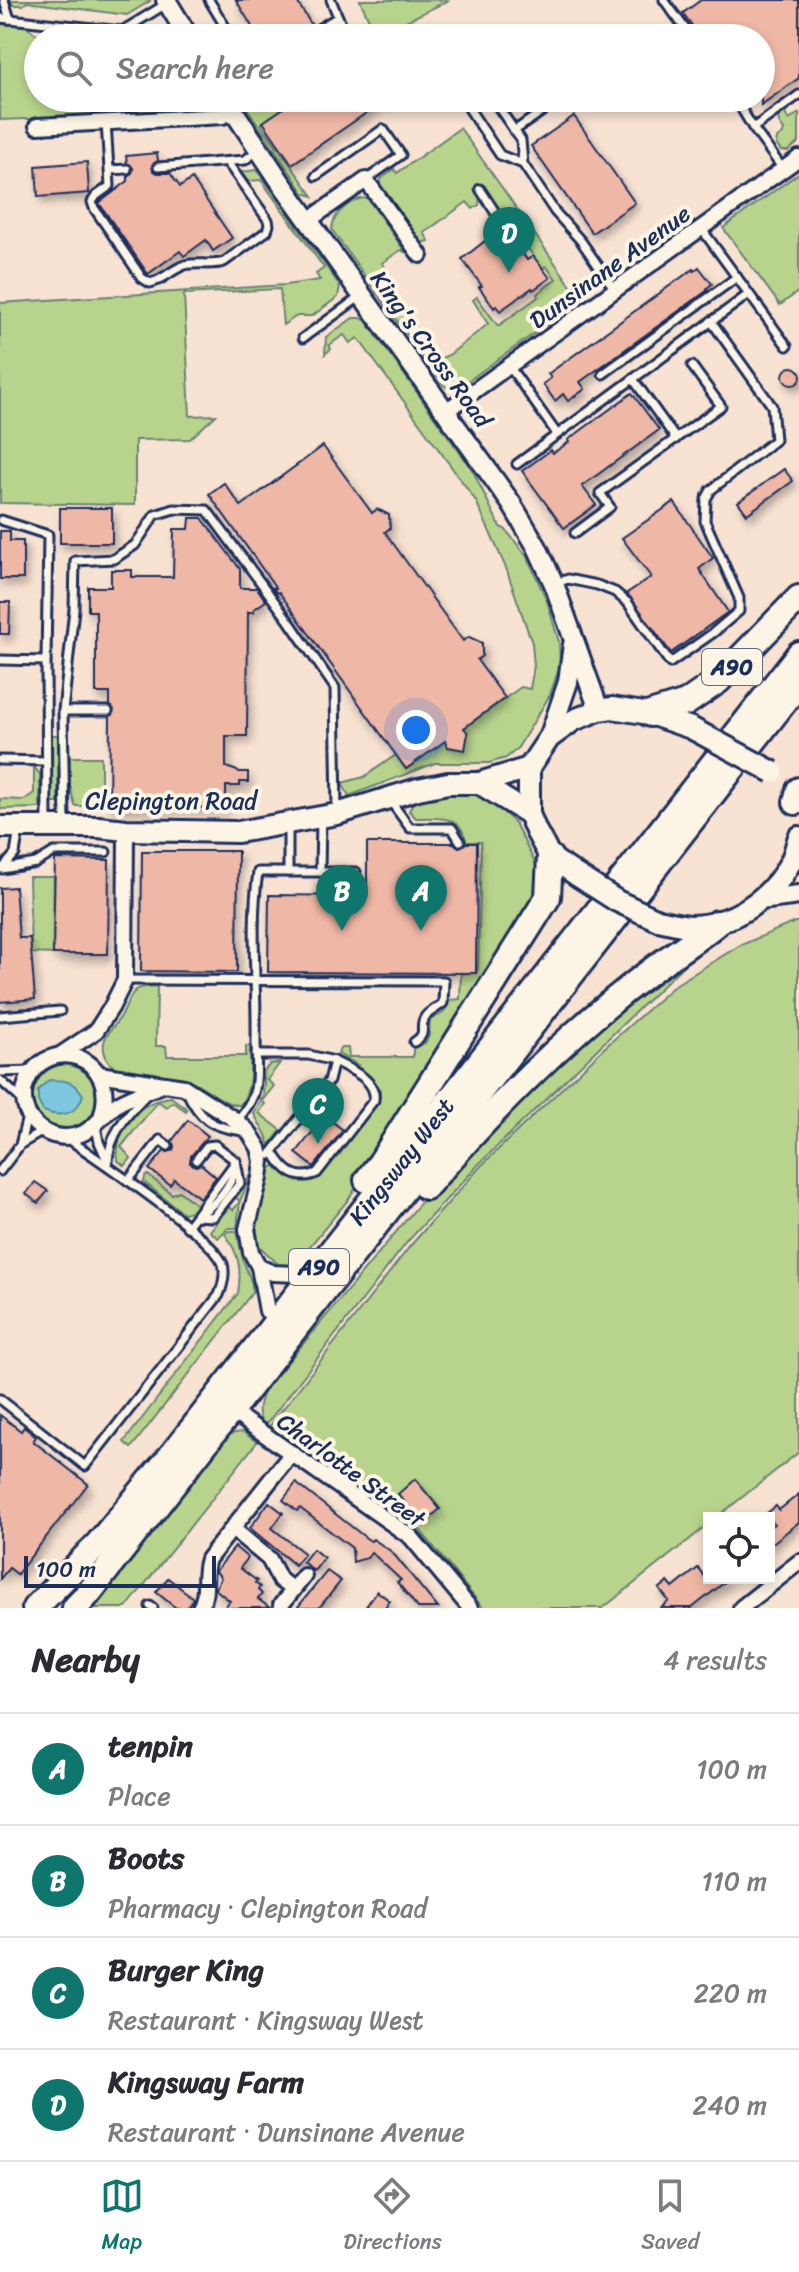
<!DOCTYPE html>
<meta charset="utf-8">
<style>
:root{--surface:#fff;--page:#f2f2f3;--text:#2b2b33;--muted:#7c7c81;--line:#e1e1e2;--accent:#0f766e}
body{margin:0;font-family:Sriracha,sans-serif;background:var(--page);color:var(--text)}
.controls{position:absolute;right:24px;bottom:24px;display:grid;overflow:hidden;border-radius:0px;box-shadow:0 4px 12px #0003}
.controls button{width:72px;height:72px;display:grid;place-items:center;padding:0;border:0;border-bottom:2px solid var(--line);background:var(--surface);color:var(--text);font:40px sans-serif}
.scale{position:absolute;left:24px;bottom:20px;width:192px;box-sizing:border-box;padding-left:8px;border:4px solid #1b2f5e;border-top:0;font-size:22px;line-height:28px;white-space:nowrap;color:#1b2f5e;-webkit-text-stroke:6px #fcf5e5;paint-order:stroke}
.you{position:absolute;left:416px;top:730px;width:28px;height:28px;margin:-20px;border:6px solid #fff;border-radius:50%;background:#1a73e8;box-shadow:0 0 0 12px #1a73e833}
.badge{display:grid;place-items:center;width:52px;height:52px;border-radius:50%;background:var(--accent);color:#fff;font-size:26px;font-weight:700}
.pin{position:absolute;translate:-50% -66px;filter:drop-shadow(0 2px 4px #0008)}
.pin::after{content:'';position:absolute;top:42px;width:28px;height:24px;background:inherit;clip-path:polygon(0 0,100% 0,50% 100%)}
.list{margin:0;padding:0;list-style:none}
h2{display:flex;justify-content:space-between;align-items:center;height:104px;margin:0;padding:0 32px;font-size:34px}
h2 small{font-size:26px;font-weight:400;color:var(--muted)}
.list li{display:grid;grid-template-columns:52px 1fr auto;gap:24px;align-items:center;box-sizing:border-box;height:112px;padding:0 32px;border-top:2px solid var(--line)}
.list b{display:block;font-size:30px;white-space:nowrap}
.list p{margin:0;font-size:26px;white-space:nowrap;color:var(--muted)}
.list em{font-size:26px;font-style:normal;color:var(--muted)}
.icon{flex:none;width:44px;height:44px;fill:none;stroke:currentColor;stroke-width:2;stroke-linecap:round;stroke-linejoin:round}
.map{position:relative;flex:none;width:799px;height:1608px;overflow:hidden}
.search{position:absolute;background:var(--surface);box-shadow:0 4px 12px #0003;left:24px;right:24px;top:24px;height:88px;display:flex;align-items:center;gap:20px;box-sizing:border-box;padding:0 28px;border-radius:44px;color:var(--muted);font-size:30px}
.sheet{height:552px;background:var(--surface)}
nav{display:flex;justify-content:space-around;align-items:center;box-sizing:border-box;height:112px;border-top:2px solid var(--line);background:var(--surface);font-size:22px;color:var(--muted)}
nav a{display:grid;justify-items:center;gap:4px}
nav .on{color:var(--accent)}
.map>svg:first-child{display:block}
</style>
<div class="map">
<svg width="799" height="1608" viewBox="0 0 799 1608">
<defs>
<filter id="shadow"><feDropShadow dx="3.5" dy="6" stdDeviation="4" flood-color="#0004"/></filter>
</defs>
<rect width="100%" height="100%" fill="#f8e2d2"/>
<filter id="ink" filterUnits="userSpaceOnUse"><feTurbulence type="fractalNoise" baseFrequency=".0125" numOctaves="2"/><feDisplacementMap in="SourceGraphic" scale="16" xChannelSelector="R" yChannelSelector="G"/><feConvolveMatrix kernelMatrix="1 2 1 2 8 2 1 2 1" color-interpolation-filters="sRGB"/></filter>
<g filter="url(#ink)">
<g fill="#b8d48c" stroke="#6a8275" stroke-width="2">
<polygon points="11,0 149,0 150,1 127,15 27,2 23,5 13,5"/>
<polygon points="360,0 449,0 376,36"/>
<polygon points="0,24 26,26 36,34 60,36 70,32 113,38 38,38 38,98 210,98 216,108 213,112 0,120"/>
<polygon points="244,98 298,98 261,124 313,196 304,193 247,108"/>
<polygon points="784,112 789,120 799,113 799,142 788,151 781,151 776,144 777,138 783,134 784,130 779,123 778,116"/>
<path d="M460,128L581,300L458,388L449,389L443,385L332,230C332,214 351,198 367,198L406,253L401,250L382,263L390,275L382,281L439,359L449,355L488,324L473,300L477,297L498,326L538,297L537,294L556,279L546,266L542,268L483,186L476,191L480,197L479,205L473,209L467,202L424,233L429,241L419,244L379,188L381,179L394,169L397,173Z"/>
<polygon points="257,170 340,286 338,297 312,316 297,316 283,325 280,289 184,294 190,416 216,415 190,439 135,440 135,505 0,503 0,303 286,285 320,280 316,274 324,268 261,180 248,181 241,172"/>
<polygon points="799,173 799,291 780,305 723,228"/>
<polygon points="353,318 361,318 366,321 473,471 500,527 505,529 527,556 547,601 559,642 560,665 550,695 517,749 506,758 489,763 435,763 349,796 342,783 364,777 396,755 406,769 445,741 449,747 468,733 464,728 521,687 530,689 534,666 532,643 506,568 476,501 358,338 350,343 344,335 329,345 331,349 325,354 326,337"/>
<polygon points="52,735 59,735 58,803 52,803"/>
<polygon points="70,757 101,757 101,806 75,806 70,786"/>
<polygon points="34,767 40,774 40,808 0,809 0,799 24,800 34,793"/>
<path d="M467,792L486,796L515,823L541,875L536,909L348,1200L301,1257L290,1265H279L258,1245L256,1220L270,1169L276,1165L294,1179L306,1181L319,1176L331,1160L340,1154L353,1132L380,1098V1090L376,1083L356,1068L358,1065L338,1054L340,1048H348L349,1057H413V1048L425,1043L429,1036L430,1020L443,1013L450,1000L460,999L461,973H476L478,969L481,842H466C462,814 438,818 416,818L409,811L413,802L443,794Z"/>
<polygon points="29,877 54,877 53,954 31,953"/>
<polygon points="795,922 799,922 799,1452 716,1518 709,1518 709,1524 603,1608 483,1608 421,1531 371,1495 268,1428 411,1245 481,1166 603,1049 675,985 739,946"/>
<path d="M694,955L479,1164L408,1241L264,1427C256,1414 258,1405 263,1392L451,1166L515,1099L647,982Z"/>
<path d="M157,986L156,1046H166L167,1056H246V1046H250C250,1066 253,1089 240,1105C222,1106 205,1084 186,1079C164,1073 139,1077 118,1069C107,1065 101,1050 105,1039C109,1030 118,1022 123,1013C134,991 130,987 157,986Z"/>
<polygon points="280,1063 267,1080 274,1086 262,1101 265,1104 259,1113 281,1130 270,1145 266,1135 254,1114 263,1096 265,1070 270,1064"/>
<path d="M65,1064C117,1072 100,1140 56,1128C46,1125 38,1117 34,1107C26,1085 44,1067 65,1064Z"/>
<path d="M171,1097L187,1109L186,1111L173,1102L166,1107L158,1101L121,1147L131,1158L125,1166L118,1161C114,1128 140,1101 171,1097Z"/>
<polygon points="148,1175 172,1194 179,1191 197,1205 192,1211 183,1213 144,1182 145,1177"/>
<polygon points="251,1175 240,1201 237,1228 228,1228 218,1238 210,1231 229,1207 233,1210 240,1201 236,1198 237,1193"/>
<path d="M229,1231H237L243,1260L252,1284V1293L131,1448L124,1442L238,1293C242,1269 239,1254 225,1234Z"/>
<polygon points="243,1432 257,1442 126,1608 85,1608 228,1434"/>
</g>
<path fill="#7dc8de" stroke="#568bab" stroke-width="2" d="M49,1080C65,1080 75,1081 83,1095C77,1115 61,1118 43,1111L38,1101V1090Z"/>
<g fill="#efb7a5" stroke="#1b2f5e" stroke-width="2" filter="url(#shadow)">
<polygon points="236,0 296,0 311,24 289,38 259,38"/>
<polygon points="701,0 799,0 799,78 761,105 761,38 701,38 683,13"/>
<polygon points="298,98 388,98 292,164 263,122"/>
<polygon points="574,116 635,203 592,233 531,146"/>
<polygon points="157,153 158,161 152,165 153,171 158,173 170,173 180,187 192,179 232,238 213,251 206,240 184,256 180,251 148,274 99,203 128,181 128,175 132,173 133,168 127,163 126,156"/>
<polygon points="87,162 89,193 38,197 36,166"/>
<polygon points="499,230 516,254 521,251 527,260 533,256 550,278 533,290 532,288 500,311 496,306 494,308 479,287 482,286 462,259"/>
<polygon points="699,267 712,284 707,288 708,290 580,382 585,389 568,401 563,394 555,401 543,384 551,378 548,374 693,269 694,271"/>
<circle cx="792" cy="376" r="9"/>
<polygon points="632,393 659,430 582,486 596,505 564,528 522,471 551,450 553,453 569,442 568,440"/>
<polygon points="323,446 372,513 377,509 389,515 390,528 385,532 463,641 469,637 482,643 482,656 477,660 505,698 464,728 468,733 465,750 448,747 445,741 406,769 279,592 277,593 273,588 276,588 209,494 224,483 241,506"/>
<polygon points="784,469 793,481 747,514 738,502"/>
<polygon points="674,502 713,558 699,569 728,612 671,653 627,593 651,577 622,538"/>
<rect x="60" y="508" width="52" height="35"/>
<polygon points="190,518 202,518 240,569 240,588 257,588 266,601 254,609 254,612 248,612 247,736 226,736 226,767 240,772 248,772 248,782 240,782 240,786 226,786 226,808 109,807 110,717 114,710 110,705 110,693 96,693 96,611 88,611 88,587 111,587 111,570 132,570 132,577 173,577 174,529 189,529"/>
<polygon points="0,531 10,531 10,541 23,541 23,579 0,579"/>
<polygon points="0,602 10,602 9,634 0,634"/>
<polygon points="367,843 454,843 459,847 466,843 477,843 476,973 268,972 269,895 367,896"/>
<polygon points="142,851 238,851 237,972 141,971"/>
<polygon points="55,859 109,860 108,954 53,954"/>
<polygon points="15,887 19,938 30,938 35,999 0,1002 0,888"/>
<polygon points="325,1116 343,1130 314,1167 296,1153"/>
<polygon points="188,1120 208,1136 191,1156 190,1163 196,1166 201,1164 216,1177 200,1198 174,1179 170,1185 149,1169 164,1151 168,1152 173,1150 174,1146 172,1141"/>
<polygon points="35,1182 48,1191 38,1203 26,1194"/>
<polygon points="0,1415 21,1431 24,1427 36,1437 33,1441 88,1484 17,1574 9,1568 0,1579"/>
<polygon points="415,1479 440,1509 423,1524 398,1494"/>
<polygon points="296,1483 366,1538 371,1541 373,1539 392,1552 438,1608 418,1608 397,1582 401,1580 371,1552 367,1558 353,1562 352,1548 300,1508 297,1511 283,1500"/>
<polygon points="799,1494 799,1522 769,1546 769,1527 774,1524 766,1514 776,1506 779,1510"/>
<polygon points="269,1502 283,1513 272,1528 304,1553 295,1565 250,1528"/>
<polygon points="235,1547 248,1558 240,1568 257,1581 255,1583 260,1587 258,1590 262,1594 258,1599 270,1608 224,1608 230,1601 215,1589 221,1578 216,1571"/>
<polygon points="313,1549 324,1558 314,1571 303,1562"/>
<polygon points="698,1568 706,1578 730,1578 692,1608 661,1608 669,1601 659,1589 668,1582 673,1588"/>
<polygon points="327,1571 341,1581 319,1608 297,1608"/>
<polygon points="168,1578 193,1598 187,1608 176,1608 156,1592"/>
<polygon points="377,1591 390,1601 385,1608 365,1608"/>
</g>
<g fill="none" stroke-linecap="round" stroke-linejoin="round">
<g stroke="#1b2f5e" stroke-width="13">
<g id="service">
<polyline points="4,0 10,19"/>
<polyline points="209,0 232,38"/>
<polyline points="331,0 347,38"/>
<polyline points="664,0 692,38"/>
<polyline points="0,18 122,31 166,4"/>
<polyline points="303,38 338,17"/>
<polyline points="462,98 500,155 523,164"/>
<polyline points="492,98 521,140 523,164 555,212 581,241 615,290"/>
<polyline points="735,98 753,128 783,169"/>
<path d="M106,122L110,186L96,196L92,202L94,208L142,278L150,283C164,280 172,269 185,265C198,262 211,266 224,262L267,231L269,225L268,220L227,162"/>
<polyline points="753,128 799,95"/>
<polyline points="514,131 550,106 544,98"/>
<polyline points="158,167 245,160 257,151"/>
<polyline points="110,170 127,169"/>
<polyline points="316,176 383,129 401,155 366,180"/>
<polyline points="480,189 506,229"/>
<polyline points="701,228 787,346"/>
<polyline points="303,338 361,296"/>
<polyline points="509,366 557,434"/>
<polyline points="603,374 737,277"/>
<polyline points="633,379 676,439"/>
<polyline points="517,464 749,294"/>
<polyline points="1,520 48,535 46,661 47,824"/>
<polyline points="575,533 610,507 600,493 721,406 692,366"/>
<polyline points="554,584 568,579 597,585 615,592 628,603 670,663 713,633 739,611 739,598 705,521 706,499 711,490 775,440 772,406 711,321"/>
<polyline points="0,660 46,661"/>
<polyline points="63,711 108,711"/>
<polyline points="0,760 46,761"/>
<polyline points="389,799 410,828 452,828 460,841"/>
<polyline points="65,823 63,711 74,609 75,561 114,559 135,545 155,515 174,509 207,510 289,621 335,688 337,812"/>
<polyline points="3,868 15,854 19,829"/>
<polyline points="2,869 36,863 54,852 106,852"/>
<polyline points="288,872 288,825"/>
<polyline points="320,872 321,818"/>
<path d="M125,980L444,981L443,1003C438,1008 429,1011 425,1017C418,1028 429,1033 414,1042"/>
<polyline points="0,1016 60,1011"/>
<polyline points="256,1055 309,1055 334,1061 329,1081 270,1155"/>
<polyline points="0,1072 32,1071"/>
<polyline points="0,1080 22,1100"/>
<path d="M186,1090C200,1120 211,1127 243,1131"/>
<path d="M237,1121C244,1111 253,1101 255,1089C258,1073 256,1055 256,1039C257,983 250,927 258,872H356"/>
<polyline points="96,1126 99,1142 107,1160"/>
<polyline points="21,1144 43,1131"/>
<path d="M274,1153C284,1170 296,1182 317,1173L374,1100C377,1079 349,1069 334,1061"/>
<path d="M108,1162C109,1135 127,1114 146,1095"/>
<polyline points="0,1171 20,1145 27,1116"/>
<polyline points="128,1181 160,1140 168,1146"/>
<path d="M197,1215C213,1208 233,1185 235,1167"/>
<polyline points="196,1216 213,1217 240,1183 236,1161"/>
<polyline points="187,1227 236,1161 215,1145 207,1146 196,1160"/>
<path d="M0,1399L85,1466L219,1295C223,1285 226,1275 223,1264C212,1235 97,1159 67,1138"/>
<polyline points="150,1606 153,1608"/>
</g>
</g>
<g stroke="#1b2f5e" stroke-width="20">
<g id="minor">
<polyline points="37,126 223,116 232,110"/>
<polyline points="309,220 366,180 420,255"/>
<polyline points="446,411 799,158"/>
<polyline points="60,1055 96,1031 111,1008 125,980 126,830"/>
<polyline points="99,1074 184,1087 237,1121 249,1132 259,1148 262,1161 260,1178 247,1229 251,1252 259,1267 267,1311"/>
<path d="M101,1117C122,1054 44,1033 26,1084C22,1095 24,1109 31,1119C42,1135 63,1141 81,1134C94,1129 106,1111 119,1103C133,1095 150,1090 165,1084"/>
<polyline points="259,1267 273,1273 297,1274"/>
<polyline points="231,1411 411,1537 470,1608"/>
<polyline points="233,1529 269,1559 280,1580 293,1590"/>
<polyline points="281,1605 304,1576"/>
<path d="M200,1608C209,1592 202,1576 208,1559L292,1453"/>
<polyline points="741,1608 799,1562"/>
</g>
</g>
<g stroke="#1b2f5e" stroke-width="24">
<g id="tertiary">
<polyline points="166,0 189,38"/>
<polyline points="225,98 280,181 511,503 537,547 554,584 599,710"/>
<polyline points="549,738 568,682 573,644"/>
<polyline points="760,900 799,895"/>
</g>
</g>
<g stroke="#1b2f5e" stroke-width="26">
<g id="secondary">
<polyline points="479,783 529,814"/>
<polyline points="0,827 98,827 126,830 238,832 337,814 418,789 448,783 479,783 529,768"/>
<polyline points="578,876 550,857 536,831 529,814 529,768 549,738 574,720 599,710 612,708 650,714 691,728"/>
<path d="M658,920C668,922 679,925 689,926C731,926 772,899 791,861C795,854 796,845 799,837"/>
</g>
</g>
<g stroke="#1b2f5e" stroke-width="30">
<g id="trunk">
<polyline points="650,714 686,703 718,681 799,598"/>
<polyline points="796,802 799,790"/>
<polyline points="367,1180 381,1162 548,897 550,857"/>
<path d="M426,1187C492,1110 571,1031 652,970C674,954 696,940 717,923"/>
<path id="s1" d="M35,1608L97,1545L174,1452L799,654"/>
<polyline points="75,1608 88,1594 799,683"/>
</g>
</g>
<use href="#service" stroke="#fcf5e5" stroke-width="7"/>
<use href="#minor" stroke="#fcf5e5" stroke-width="14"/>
<use href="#tertiary" stroke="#fcf5e5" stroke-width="18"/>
<use href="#secondary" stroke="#fcf5e5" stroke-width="20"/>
<use href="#trunk" stroke="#fcf5e5" stroke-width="24"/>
<g stroke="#1b2f5e" stroke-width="26" stroke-linecap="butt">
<g id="secondary-bridge">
<polyline points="691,728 773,772"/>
<polyline points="578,876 617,901 658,920"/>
</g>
</g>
<use href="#secondary-bridge" stroke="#fcf5e5" stroke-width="20"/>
</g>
</g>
<g text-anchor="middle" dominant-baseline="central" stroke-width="8" stroke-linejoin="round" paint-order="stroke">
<g fill="#fcf5e5" stroke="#5e6a86" stroke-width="2">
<rect x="702" y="649" width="60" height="36" rx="6"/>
<rect x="289" y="1249" width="60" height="36" rx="6"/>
</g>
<g font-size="22" font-weight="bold" fill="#1b2f5e">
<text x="732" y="667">A90</text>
<text x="319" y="1267">A90</text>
</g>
<g font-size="24" fill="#1b2f5e" stroke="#fcf5e5">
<text transform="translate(610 267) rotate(-36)">Dunsinane Avenue</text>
<text transform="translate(431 349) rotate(54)">King's Cross Road</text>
<text x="171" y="801">Clepington Road</text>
<text stroke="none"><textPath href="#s1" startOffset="578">Kingsway West</textPath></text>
<text transform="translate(351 1470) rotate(36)">Charlotte Street</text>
</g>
</g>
</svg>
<div class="controls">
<button><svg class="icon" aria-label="locate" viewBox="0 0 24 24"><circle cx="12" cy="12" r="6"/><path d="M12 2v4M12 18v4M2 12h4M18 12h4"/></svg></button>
</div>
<div class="scale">100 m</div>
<div class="you"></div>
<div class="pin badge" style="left:421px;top:931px">A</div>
<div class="pin badge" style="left:342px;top:931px">B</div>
<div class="pin badge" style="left:318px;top:1144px">C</div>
<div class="pin badge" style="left:509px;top:273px">D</div>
<div class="search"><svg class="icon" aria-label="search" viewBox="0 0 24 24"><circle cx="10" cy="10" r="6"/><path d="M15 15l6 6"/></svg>Search here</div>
</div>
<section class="sheet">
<h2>Nearby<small>4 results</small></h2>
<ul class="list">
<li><span class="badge">A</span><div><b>tenpin</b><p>Place</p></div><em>100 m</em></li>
<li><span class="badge">B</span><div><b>Boots</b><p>Pharmacy · Clepington Road</p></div><em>110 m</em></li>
<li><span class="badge">C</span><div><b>Burger King</b><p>Restaurant · Kingsway West</p></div><em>220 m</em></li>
<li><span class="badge">D</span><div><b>Kingsway Farm</b><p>Restaurant · Dunsinane Avenue</p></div><em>240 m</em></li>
</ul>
</section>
<nav>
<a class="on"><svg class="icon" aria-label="map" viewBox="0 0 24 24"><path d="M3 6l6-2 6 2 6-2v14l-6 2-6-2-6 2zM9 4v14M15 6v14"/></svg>Map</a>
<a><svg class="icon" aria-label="directions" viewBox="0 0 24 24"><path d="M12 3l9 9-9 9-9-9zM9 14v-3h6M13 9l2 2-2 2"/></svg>Directions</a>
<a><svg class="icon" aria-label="saved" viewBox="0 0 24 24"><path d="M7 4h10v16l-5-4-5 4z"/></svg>Saved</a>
</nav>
